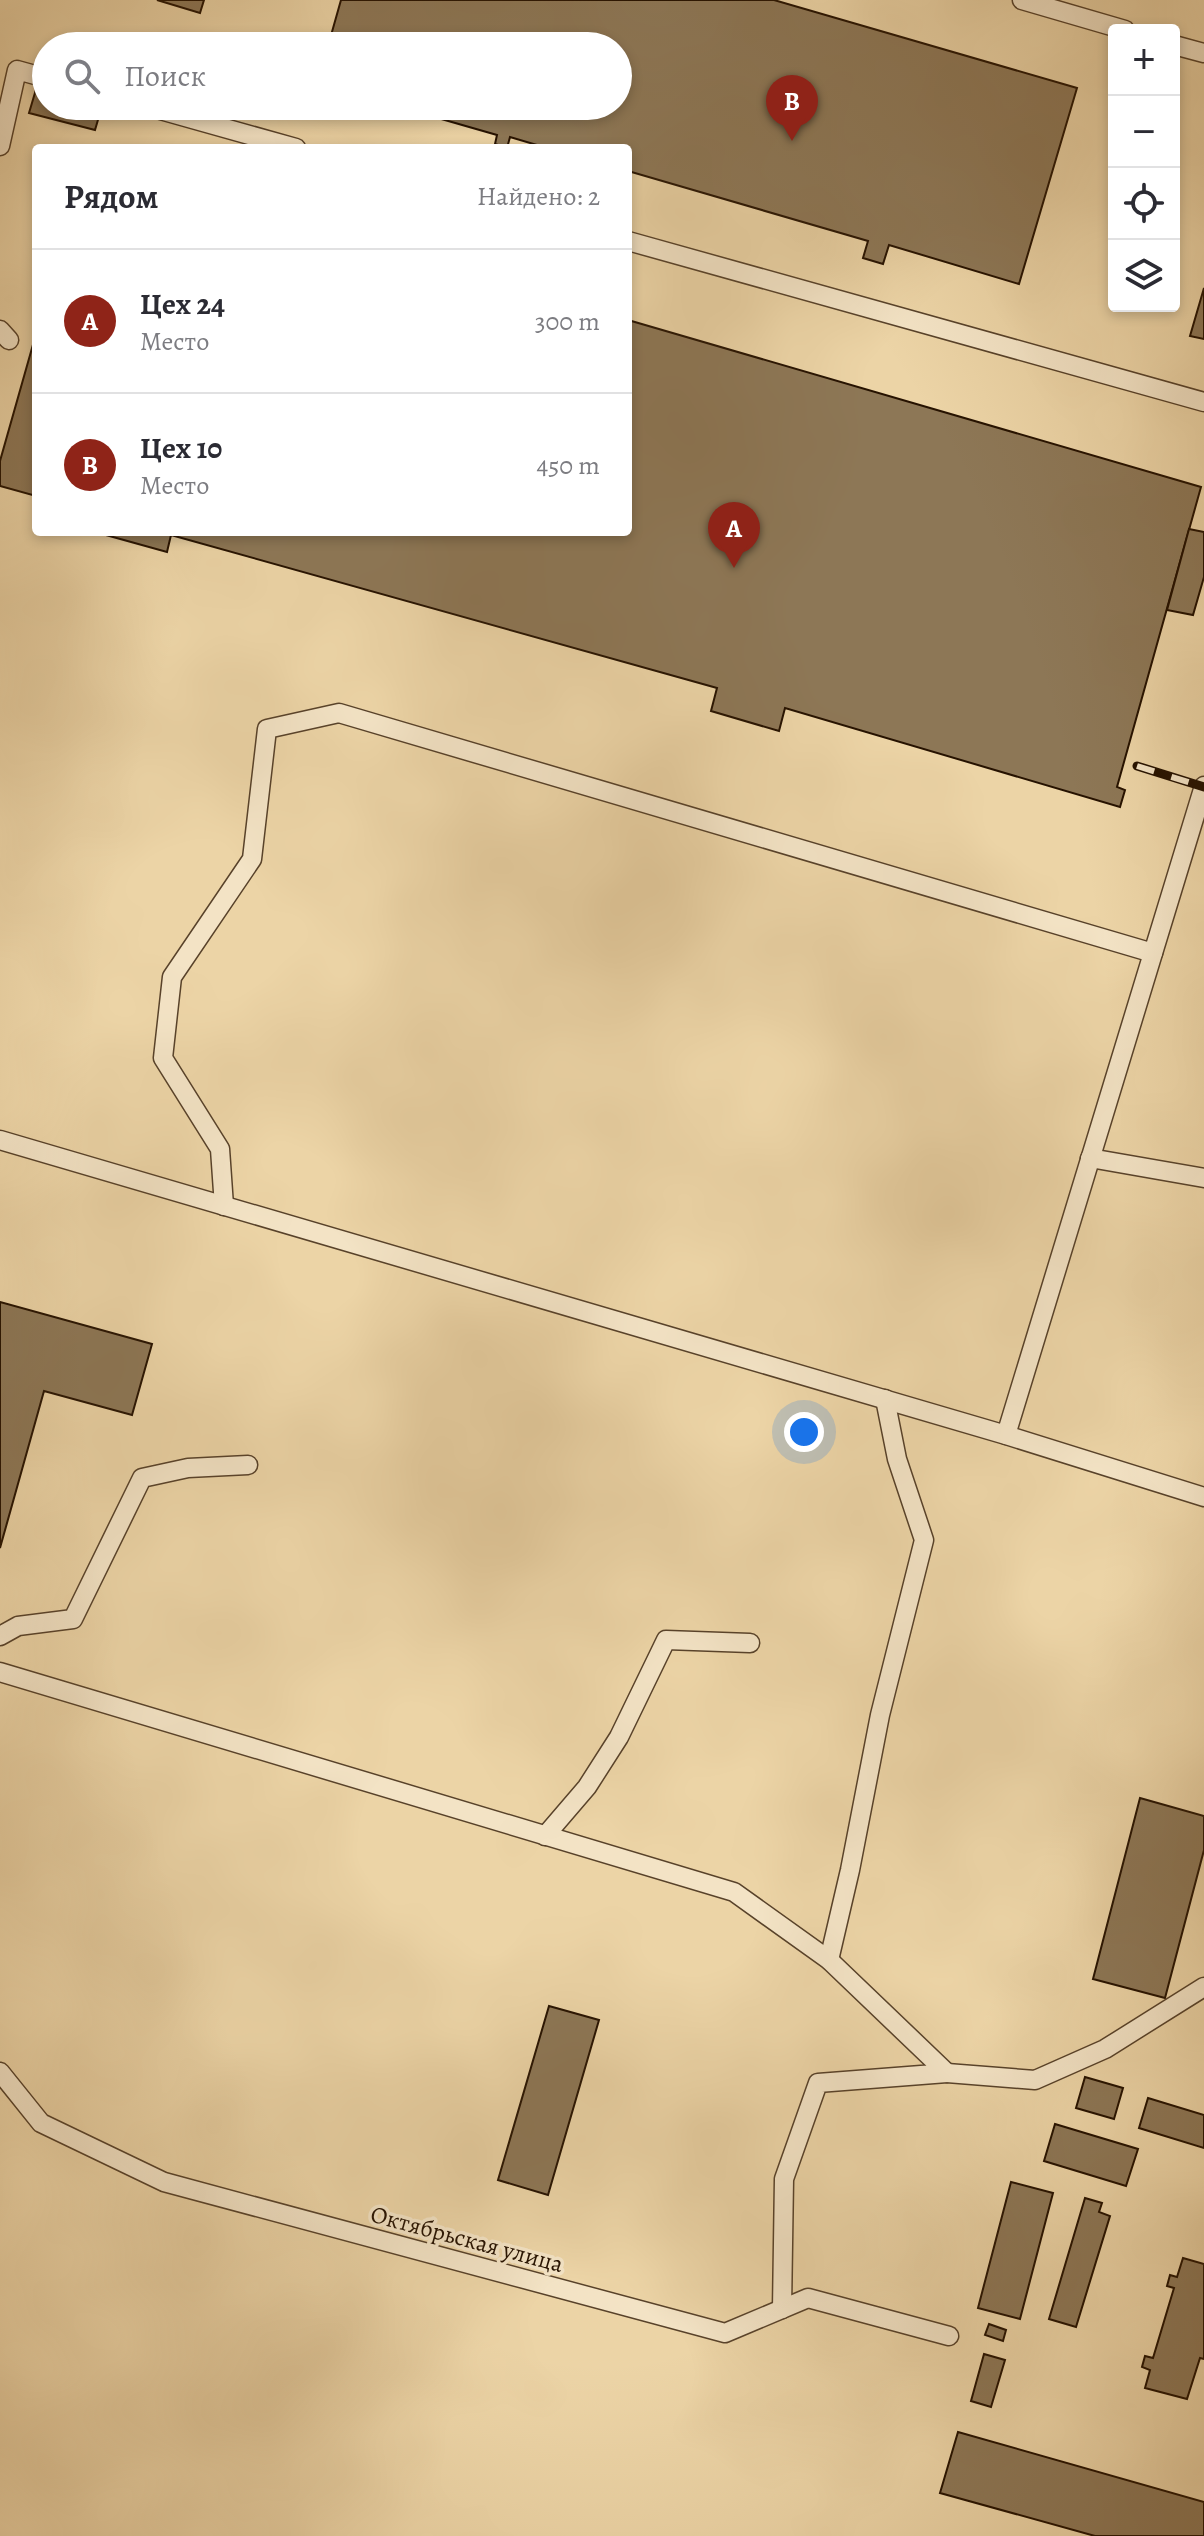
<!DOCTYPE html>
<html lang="ru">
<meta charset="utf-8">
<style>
:root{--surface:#fff;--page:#f2f2f3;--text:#2b2b33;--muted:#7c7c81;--line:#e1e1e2;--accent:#8f2418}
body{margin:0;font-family:Alegreya,serif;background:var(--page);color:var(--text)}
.controls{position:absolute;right:24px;top:24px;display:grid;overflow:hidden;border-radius:8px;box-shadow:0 4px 12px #0003}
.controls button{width:72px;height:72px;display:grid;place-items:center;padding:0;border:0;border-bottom:2px solid var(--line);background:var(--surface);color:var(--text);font:40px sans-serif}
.you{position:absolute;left:804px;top:1432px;width:28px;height:28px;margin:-20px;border:6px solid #fff;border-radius:50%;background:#1a73e8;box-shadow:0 0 0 12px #1a73e833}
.badge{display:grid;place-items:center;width:52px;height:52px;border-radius:50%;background:var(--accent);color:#fff;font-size:26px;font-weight:700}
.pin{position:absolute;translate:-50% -66px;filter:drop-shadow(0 2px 4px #0008)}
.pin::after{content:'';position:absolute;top:42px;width:28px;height:24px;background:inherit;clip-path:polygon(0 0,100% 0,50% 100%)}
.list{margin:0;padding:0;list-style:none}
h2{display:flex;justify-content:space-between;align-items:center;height:104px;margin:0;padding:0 32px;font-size:34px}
h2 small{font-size:26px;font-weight:400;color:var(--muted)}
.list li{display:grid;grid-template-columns:52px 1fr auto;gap:24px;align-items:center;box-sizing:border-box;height:144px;padding:0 32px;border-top:2px solid var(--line)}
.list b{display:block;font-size:30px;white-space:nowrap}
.list p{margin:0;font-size:26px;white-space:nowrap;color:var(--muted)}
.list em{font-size:26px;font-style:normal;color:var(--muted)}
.icon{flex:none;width:44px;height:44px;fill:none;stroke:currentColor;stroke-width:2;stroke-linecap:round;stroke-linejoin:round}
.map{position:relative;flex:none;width:1204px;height:2536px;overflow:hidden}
.search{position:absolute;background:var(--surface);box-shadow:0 4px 12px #0003;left:32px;top:32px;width:600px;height:88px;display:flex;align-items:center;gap:20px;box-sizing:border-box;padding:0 28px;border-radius:44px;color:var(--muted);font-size:30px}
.panel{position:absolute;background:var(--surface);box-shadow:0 4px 12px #0003;left:32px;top:144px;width:600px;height:392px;border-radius:8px}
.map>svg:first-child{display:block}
</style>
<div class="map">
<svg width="1204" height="2536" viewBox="0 0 1204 2536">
<rect width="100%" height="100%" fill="#ecd4a6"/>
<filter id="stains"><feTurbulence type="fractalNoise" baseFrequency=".0025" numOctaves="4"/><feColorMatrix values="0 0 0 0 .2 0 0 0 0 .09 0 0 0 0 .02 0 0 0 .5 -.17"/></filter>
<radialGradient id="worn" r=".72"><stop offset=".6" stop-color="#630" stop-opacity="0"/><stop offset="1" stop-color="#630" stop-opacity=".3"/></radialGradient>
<g fill="#8d7756" stroke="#261200" stroke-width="2">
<polygon points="157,0 204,0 200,13"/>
<polygon points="341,0 774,0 1077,88 1019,284 889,245 883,264 863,258 868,241 628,171 628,148 547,148 510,137 507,148 495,144 497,135 396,106 618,106 618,46 328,46"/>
<polygon points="37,86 46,89 46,106 102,106 95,130 29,113"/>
<polygon points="1204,288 1204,339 1190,336"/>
<polygon points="628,320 1201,487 1117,787 1125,790 1120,807 785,708 779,731 711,711 717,688 171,535 167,552 95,532 628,532"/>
<polygon points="36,334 36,496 0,486 0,461"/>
<polygon points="1189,529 1204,532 1204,577 1193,615 1167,610"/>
<polygon points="0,1302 152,1344 132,1415 44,1391 0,1548"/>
<polygon points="1140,1798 1204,1816 1204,1850 1165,1998 1093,1979"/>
<polygon points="549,2006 599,2020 548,2195 498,2180"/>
<polygon points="1085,2077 1123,2088 1114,2119 1076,2108"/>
<polygon points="1148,2098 1204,2115 1204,2148 1139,2128"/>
<polygon points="1055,2124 1138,2149 1126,2186 1044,2161"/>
<polygon points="1011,2182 1053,2193 1020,2319 978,2308"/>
<polygon points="1085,2198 1102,2203 1099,2212 1110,2216 1076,2327 1049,2319"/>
<polygon points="1183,2258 1204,2264 1204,2359 1200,2358 1187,2399 1145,2388 1150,2370 1142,2367 1145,2356 1153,2358 1174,2288 1167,2286 1170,2275 1177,2277"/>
<polygon points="989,2324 1006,2330 1003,2341 985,2335"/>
<polygon points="984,2354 1005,2360 991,2407 971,2401"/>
<polygon points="958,2432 1204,2502 1204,2536 1095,2536 940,2493"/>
</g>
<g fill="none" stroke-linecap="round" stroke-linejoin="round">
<g stroke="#58422a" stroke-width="21">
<g id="minor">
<polyline points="1022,0 1125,30"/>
<polyline points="1174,45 1204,53"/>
<polyline points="146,106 296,148"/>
<polyline points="0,146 17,70 46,78"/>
<polyline points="628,241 1204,402"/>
<polyline points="0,330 9,340"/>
<polyline points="0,1140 1006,1435 1204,1497"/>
<polyline points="1090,1158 1204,1178"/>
<polyline points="224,1206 220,1149 163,1058 172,977 252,859 267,729 339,713 1153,953"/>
<polyline points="1006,1435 1204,786"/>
<polyline points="0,1636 18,1626 73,1619 142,1478 188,1468 248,1465"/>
<polyline points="0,1672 734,1892 829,1960 947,2073 818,2083 784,2179 782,2309"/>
<polyline points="545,1836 587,1787 619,1737 666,1640 750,1643"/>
<polyline points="829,1960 850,1870 880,1715 924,1540 897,1459 885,1399"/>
<polyline points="0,2072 41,2123 164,2182 725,2333 808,2298 949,2336"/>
<polyline points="947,2073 1035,2080 1105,2049 1204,1987"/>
</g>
</g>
<use href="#minor" stroke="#f3e3c5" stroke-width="18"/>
<g stroke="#261200" stroke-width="9">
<polyline id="rail" points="1137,766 1204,787"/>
</g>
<use href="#rail" stroke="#f3e3c5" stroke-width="6" stroke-dasharray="18" stroke-linecap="butt"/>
</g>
<g text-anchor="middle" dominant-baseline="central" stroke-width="7" stroke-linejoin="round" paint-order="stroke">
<g font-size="24" fill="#261200" stroke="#f3e3c5">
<text transform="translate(467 2239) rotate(15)">Октябрьская улица</text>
</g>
</g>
<rect width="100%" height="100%" filter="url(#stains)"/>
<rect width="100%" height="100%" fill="url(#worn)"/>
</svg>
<div class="controls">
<button>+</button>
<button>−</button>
<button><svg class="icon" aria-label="locate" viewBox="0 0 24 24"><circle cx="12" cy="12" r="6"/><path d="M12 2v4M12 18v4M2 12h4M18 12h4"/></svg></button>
<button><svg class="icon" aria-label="layers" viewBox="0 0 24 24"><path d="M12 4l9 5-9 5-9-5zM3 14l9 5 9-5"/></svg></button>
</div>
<div class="you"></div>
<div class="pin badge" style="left:734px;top:568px">A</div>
<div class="pin badge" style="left:792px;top:141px">B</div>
<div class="search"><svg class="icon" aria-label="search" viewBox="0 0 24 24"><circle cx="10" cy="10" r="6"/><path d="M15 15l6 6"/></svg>Поиск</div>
<section class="panel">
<h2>Рядом<small>Найдено: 2</small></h2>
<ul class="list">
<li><span class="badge">A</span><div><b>Цех 24</b><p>Место</p></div><em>300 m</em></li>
<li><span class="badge">B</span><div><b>Цех 10</b><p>Место</p></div><em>450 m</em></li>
</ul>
</section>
</div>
